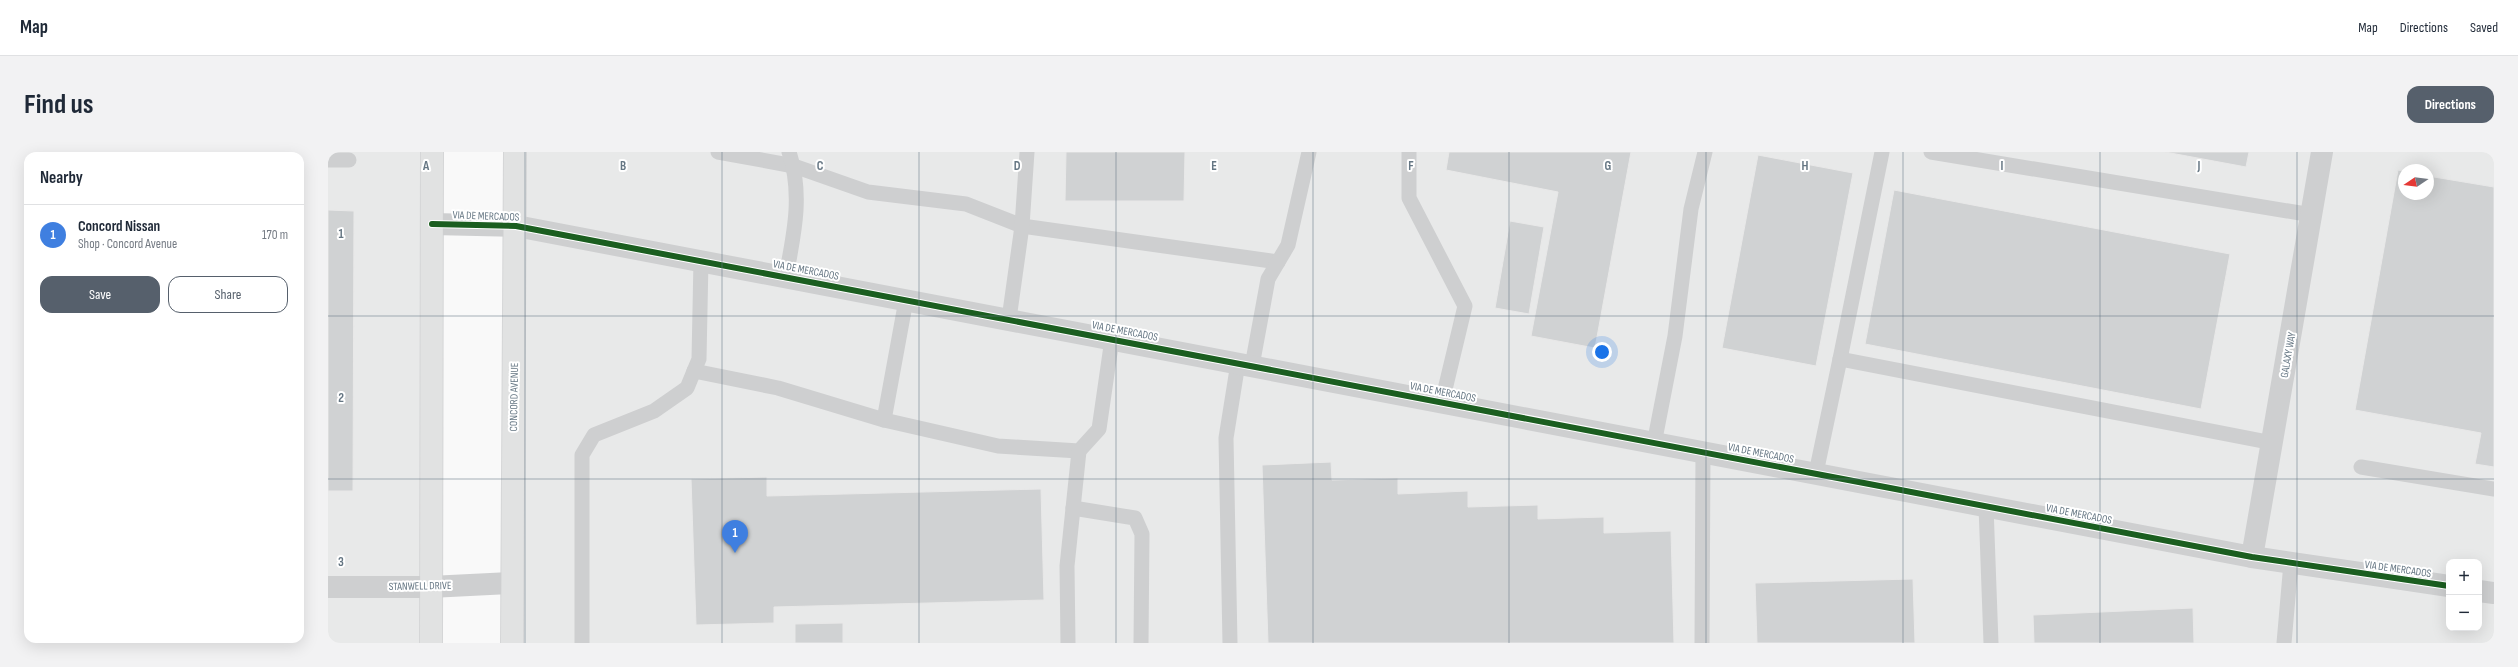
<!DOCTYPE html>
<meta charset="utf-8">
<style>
:root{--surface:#fff;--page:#f2f2f3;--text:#1f2937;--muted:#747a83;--line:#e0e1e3;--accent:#56606c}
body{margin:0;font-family:"Sofia Sans Condensed",sans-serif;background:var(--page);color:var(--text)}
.controls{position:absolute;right:12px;bottom:12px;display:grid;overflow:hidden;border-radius:8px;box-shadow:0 4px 16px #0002}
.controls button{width:36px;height:36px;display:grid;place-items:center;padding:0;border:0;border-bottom:1px solid var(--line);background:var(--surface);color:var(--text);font:20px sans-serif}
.compass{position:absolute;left:2070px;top:12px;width:36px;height:36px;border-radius:50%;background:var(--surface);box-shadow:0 4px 16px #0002;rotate:257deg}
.you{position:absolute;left:1274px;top:200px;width:14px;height:14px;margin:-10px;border:3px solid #fff;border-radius:50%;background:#1a73e8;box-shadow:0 0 0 6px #1a73e833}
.badge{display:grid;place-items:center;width:26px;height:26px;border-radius:50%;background:var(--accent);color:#fff;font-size:13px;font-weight:700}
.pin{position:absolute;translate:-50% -33px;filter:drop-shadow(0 1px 2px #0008)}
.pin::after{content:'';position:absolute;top:21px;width:14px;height:12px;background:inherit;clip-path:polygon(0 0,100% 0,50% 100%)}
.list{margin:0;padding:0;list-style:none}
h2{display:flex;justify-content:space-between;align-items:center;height:52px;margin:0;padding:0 16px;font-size:17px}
h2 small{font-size:13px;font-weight:400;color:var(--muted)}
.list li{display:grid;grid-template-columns:26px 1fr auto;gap:12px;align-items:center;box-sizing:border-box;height:60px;padding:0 16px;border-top:1px solid var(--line)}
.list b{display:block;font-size:15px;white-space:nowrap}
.list p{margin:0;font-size:13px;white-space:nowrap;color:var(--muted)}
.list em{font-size:13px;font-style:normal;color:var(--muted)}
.actions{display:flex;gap:8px;padding:12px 16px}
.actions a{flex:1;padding:9px 0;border:1px solid var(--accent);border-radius:12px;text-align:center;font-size:14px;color:var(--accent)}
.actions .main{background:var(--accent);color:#fff}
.map{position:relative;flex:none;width:2166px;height:491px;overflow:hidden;border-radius:12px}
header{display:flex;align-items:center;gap:24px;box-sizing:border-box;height:56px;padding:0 20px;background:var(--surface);border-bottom:1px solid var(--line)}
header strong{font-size:19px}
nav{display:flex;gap:22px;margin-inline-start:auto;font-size:14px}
.intro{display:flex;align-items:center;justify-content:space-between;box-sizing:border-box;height:96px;padding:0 24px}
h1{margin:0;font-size:28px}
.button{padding:10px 18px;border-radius:12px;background:var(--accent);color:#fff;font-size:14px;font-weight:700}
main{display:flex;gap:24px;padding:0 24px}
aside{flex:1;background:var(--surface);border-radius:12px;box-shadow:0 4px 16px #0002}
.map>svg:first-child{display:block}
</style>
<header>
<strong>Map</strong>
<nav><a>Map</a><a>Directions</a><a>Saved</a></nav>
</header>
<div class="intro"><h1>Find us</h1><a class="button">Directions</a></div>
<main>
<aside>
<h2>Nearby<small></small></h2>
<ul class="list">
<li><span class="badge" style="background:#3f7fe0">1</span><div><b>Concord Nissan</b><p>Shop · Concord Avenue</p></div><em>170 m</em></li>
</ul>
<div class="actions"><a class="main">Save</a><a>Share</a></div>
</aside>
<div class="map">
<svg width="2166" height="491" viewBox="0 0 2166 491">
<rect width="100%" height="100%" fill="#f9f9f9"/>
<g fill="#e8e9e9" fill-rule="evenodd">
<polygon points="0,0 104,0 103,491 0,491"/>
<path d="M187,0H2166V491H184ZM2076,18H2100V42H2076ZM2121,410H2151V476H2121Z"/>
</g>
<g fill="#d0d2d3" stroke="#e8e8e8">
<polygon points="738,0 857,0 856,49 737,49"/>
<polygon points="1121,0 1303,0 1267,196 1203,184 1230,40 1118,18"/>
<polygon points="1837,0 1921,0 1918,15"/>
<polygon points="1430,3 1525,21 1488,214 1394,196"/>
<polygon points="2070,18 2076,19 2076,42 2100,42 2100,24 2166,35 2166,315 2147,312 2153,281 2027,258"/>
<polygon points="1566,38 1902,102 1873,257 1537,192"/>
<polygon points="0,58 26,59 25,339 0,339"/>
<polygon points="1182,69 1216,75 1201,162 1167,156"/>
<polygon points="1003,310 1004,328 1070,326 1070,342 1140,339 1140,355 1210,353 1210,367 1276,365 1276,381 1343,379 1346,491 940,491 934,313"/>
<polygon points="439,325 439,344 713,337 716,448 446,455 446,471 368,473 363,327"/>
<polygon points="1585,427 1587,491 1429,491 1427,431"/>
<polygon points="1865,456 1866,491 1706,491 1705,463"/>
<polygon points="515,471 515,491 467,491 467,472"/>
</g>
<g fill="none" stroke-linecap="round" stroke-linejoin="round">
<g stroke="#d5d6d7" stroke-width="24">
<g id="secondary">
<polyline points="103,491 104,0"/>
<polyline points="184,491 187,0"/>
</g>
</g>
<g stroke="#cecfd0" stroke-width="15">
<polyline points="390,0 466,14 540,40 638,52 694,74 950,110"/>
<polyline points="1081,0 1081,46 1137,154 1114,250"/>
<polyline points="1603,0 1984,63"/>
<polyline points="0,8 21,8"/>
<path d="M458,124C466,82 475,42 461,0"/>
<polyline points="681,167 694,74 699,0"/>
<polyline points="1512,207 1554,0"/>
<polyline points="924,214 940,127 960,93 981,0"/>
<polyline points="366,219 450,236 556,268 670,294 751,299 771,277 784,187"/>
<polyline points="556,268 578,148"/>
<polyline points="1326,292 1347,184 1363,57 1377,0"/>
<polyline points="2033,315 2166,337"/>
<polyline points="1488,321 1512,207 1945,291"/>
<polyline points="1658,354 1663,491"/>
<polyline points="745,356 807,366 814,382 813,491"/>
<polyline points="254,491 254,303 266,283 326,259 359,236 371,207 373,108"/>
<polyline points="740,491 739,414 751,299"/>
<polyline points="902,491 898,286 910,211"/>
<polyline points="1374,491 1375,300"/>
<polyline points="1956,491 1963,411"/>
</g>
<g stroke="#cecfd0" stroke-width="22">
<polyline points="104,72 188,74 1924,405 2121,434"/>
<polyline points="1924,405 1994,0"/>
<polyline points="0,435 102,435 184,431"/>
<polyline points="2151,439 2166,441"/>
</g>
<use href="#secondary" stroke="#e1e2e2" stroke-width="22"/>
<g stroke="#fff" stroke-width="8">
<polyline id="cycleway" points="104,72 188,74 1924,405 2121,434"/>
</g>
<use href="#cycleway" stroke="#1b5e20" stroke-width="6"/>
</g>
<path fill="none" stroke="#657683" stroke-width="1" stroke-opacity="0.55" d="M197,0V491M394,0V491M591,0V491M788,0V491M985,0V491M1181,0V491M1378,0V491M1575,0V491M1772,0V491M1969,0V491M0,164H2166M0,327H2166"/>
<g text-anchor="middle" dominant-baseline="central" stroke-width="4" stroke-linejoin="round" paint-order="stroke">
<g font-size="11" fill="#657683" stroke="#fff">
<text transform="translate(158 64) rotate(2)">VIA DE MERCADOS</text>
<text transform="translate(478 118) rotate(11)">VIA DE MERCADOS</text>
<text transform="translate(797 179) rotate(11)">VIA DE MERCADOS</text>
<text transform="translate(1960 203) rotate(-80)">GALAXY WAY</text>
<text transform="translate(1115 240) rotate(11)">VIA DE MERCADOS</text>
<text transform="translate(186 245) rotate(-89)">CONCORD AVENUE</text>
<text transform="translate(1433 301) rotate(11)">VIA DE MERCADOS</text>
<text transform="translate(1751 362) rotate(11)">VIA DE MERCADOS</text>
<text transform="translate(2070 417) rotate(8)">VIA DE MERCADOS</text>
<text transform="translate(92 434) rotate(-1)">STANWELL DRIVE</text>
</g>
</g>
<g font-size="13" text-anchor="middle" font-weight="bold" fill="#657683" stroke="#fff" stroke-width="4" stroke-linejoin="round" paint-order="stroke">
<text x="98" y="18">A</text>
<text x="295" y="18">B</text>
<text x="492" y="18">C</text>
<text x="689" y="18">D</text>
<text x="886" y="18">E</text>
<text x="1083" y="18">F</text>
<text x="1280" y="18">G</text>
<text x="1477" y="18">H</text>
<text x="1674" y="18">I</text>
<text x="1871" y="18">J</text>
<text x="13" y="86">1</text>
<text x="13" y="250">2</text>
<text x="13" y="414">3</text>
</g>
</svg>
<div class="controls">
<button>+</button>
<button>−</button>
</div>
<svg class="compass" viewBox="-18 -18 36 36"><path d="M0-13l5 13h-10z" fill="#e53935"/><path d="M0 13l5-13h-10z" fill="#747a83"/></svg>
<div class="you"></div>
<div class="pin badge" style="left:407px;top:401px;background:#3f7fe0">1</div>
</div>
</main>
